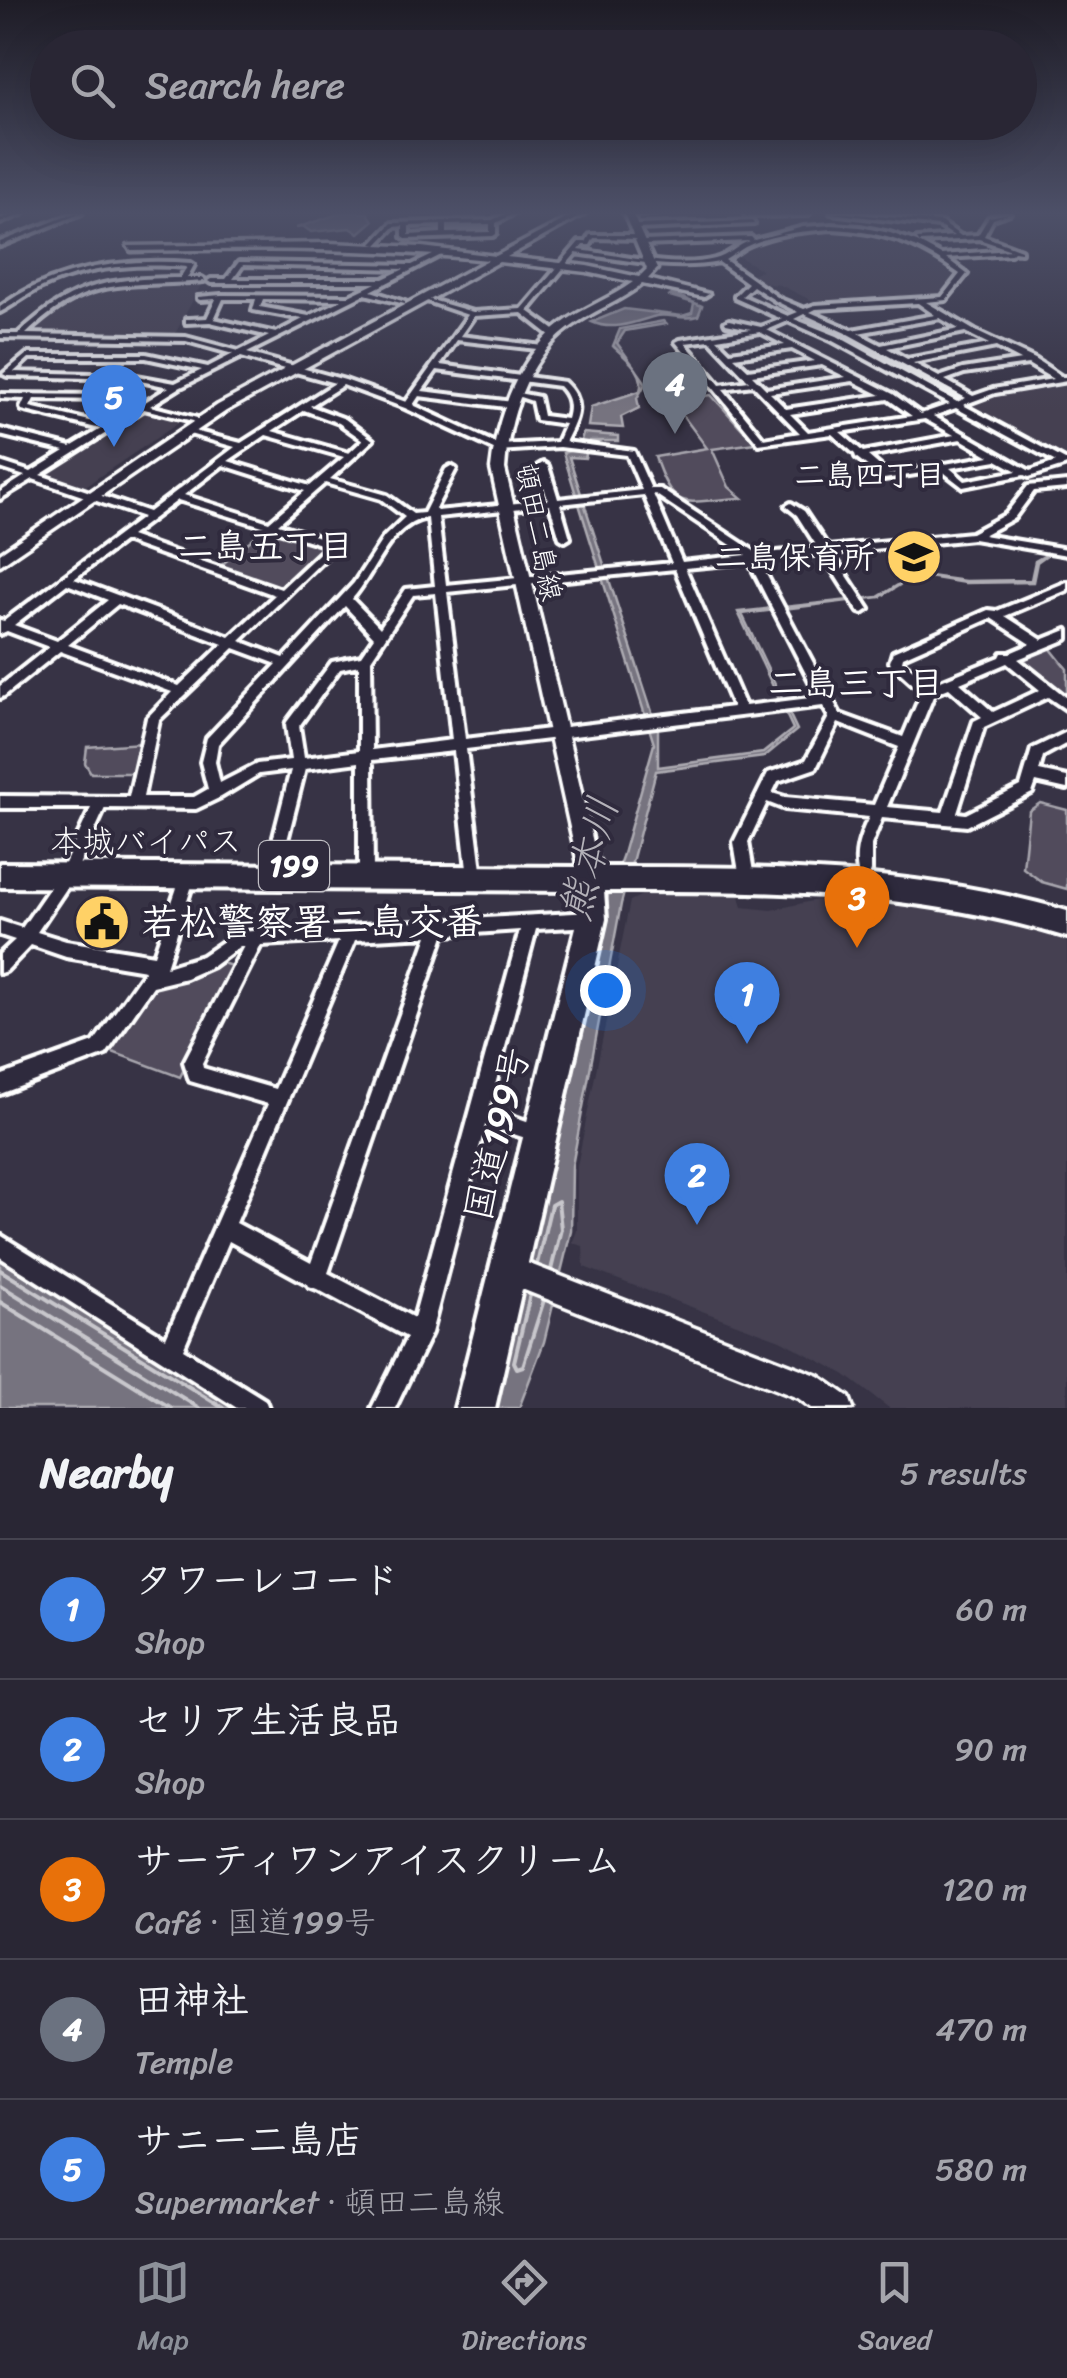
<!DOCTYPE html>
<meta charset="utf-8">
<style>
:root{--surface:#292634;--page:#312e3c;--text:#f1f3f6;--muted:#a5a5ac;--line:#45434f;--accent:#8c9099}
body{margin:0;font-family:Sriracha,"Klee One",sans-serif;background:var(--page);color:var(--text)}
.you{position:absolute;left:605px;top:990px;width:35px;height:35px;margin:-25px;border:8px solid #fff;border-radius:50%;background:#1a73e8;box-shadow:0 0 0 15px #1a73e833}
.badge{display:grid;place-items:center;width:65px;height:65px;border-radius:50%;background:var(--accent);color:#fff;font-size:32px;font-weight:700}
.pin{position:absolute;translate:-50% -82px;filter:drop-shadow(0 2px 5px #0008)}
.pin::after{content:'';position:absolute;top:52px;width:35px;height:30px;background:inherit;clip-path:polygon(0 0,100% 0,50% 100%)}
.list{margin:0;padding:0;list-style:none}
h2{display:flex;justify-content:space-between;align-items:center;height:130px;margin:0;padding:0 40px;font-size:42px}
h2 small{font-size:32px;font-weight:400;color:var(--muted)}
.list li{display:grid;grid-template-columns:65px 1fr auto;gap:30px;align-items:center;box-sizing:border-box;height:140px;padding:0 40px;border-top:2px solid var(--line)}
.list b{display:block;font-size:38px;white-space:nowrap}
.list p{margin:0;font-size:32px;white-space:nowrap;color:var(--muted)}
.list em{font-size:32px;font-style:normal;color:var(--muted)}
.icon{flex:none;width:55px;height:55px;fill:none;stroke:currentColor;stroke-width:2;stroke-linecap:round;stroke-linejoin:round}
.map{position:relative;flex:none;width:1067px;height:1408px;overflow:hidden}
.search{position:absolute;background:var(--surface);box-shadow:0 10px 40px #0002;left:30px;right:30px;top:30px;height:110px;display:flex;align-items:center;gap:25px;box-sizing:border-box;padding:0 35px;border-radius:55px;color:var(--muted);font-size:38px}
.sheet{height:830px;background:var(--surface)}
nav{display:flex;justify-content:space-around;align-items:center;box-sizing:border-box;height:140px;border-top:2px solid var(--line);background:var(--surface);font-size:28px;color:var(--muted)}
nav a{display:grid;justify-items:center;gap:5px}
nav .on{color:var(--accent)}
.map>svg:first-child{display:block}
</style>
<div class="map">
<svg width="1067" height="1408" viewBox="0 0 1067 1408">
<rect width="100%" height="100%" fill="#373345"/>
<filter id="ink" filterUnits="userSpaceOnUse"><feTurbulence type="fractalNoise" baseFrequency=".01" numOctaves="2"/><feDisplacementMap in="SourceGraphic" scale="20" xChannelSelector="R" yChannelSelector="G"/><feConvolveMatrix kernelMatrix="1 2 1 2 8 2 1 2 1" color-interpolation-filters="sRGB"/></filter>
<g filter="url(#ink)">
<g fill="#444051">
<polygon points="835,229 870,231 926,247 962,275 948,285 940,298 821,305 780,285 760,283 749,275 762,270 736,255 763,240"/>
<polygon points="203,281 174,336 25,333 53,306 105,284"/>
<polygon points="1067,382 1067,463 964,405 997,393"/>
<polygon points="142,409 183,420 84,487 42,475"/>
<polygon points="738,892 742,907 772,910 816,900 894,899 962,908 1067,939 1067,1408 889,1408 844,1374 780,1340 584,1267 583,1246 572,1243 577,1231 577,1166 630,901 644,894"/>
</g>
<g fill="#514c5c" stroke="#a8a6ae" stroke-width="2.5">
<path d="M711,395L755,443L712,449L729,487L742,498C686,500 675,517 655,457L707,448L672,401Z"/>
<polygon points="265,528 326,548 282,590 218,568"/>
<polygon points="1047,644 1067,669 1067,699 1018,661 1017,657"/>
<polygon points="141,743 136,773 91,773 85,763 87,747"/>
<polygon points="1040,803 1067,810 1067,889 1042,882 1023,868 1029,811"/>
<polygon points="222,963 235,967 180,1077 104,1049 147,987"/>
</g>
<g fill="#76737f" stroke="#adabb2" stroke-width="2.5">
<polygon points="341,213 368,213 373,221 359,233 350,228 311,232 304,227 296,228"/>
<path d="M673,294L702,306L698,316C683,321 670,313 656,316C638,321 613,332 592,322L624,309L682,316L692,313L694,303L670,296Z"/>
<path d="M663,321L666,324L625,331L617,343L646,383L637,398L639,408L621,417L623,428L588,426L591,407L640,391C646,371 626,359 613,346L620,329Z"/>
<polygon points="583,433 618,436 618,441 589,441 585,458 569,457 658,730 658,767 763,753 793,729 738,612 878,597 916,574 965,581 1031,580 1035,561 1051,552 1037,562 1033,582 965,583 916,575 880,597 742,614 797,730 764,757 656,771 621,904 572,1166 571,1231 544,1342 519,1408 494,1408 560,1127 600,918 623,854 654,744 563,453 579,448"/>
<polygon points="0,1259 242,1408 0,1408"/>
</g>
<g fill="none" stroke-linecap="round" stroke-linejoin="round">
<g stroke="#c8c7cc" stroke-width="4">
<polyline points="537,1264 551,1205 558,1201 561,1229 551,1270"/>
<polyline points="0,1270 223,1408"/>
<polyline points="0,1285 199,1408"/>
<polyline points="530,1295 514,1362 517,1368 523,1366 544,1300"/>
<polyline points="0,1302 171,1408"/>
</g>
<g stroke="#fff" stroke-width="8">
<g id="street">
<polygon points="17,213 24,213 0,223 0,219"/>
<polygon points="75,213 82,213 0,246 0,242"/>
<path d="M508,213H515L496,223V234L493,236L406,239L403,237V226L394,227L377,245L372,244L392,223L492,220ZM490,224V232L447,233V225ZM441,225V233L409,235V226Z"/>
<polygon points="628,213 657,213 629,216 626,214"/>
<polygon points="747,213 810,213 807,215 745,216"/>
<path d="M831,213H847L941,222L961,236L978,235L989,217L1010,213L993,219L984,236L1021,250V252L1014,251L1011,254L946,258L967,274L946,300L926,302L975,331L1035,359L1062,377H1067V381L995,393L963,405L1067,461V465L1029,477L1024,475L963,487L941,470L884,479L856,457L855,454L832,434L759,444L676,342L680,340L751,329L726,324L725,322L729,320L761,327L782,319L735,298V296L748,283L719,262C672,271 622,259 576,253L528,311L557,332V336H551L522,313L474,316L460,336L543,346L547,348L546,350L457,340L440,365L564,382C586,402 577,419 565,442L634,451L651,489H660L754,551L756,554L818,548L797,515L786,506L791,503L804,511L828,547L971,533L1006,514L1028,486L1067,482V488L1034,491L1014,518L983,535L1067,549V555L973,539L832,553L869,609L863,613L859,612L822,554L759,561L840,714L903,737L922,692L892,665L890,662L893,652L988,610L997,611L1067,582V590L1005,616L1042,640L1067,630V639L1018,659L1067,698V710L1048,697L984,727L957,813L966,814L1021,786L1032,749L1067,732V743L1043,756L1039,771L1067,777V789L1036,782L1032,793L967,826L882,818L871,845V871L869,876L864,878L859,876C853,854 860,837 869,817L785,809L767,802L748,842L754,878L752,883L747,885L742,883L740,878L734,842L768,773L806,760L829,717L823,706L466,749L482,878L480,883L475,885L470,883L468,878L454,751L372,760L373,877L371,882L366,884L361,882L359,877V762L305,769L278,876L276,881L271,883L266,881L264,876L291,770L259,774L221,797L196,809L105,808L72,880L37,932L66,941L154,955L181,876L183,871L188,869L193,871L195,876L166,967L202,956L237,932L592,912L597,914L600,919L597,924L592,926L536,929L489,1108L544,1127L547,1133L544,1139L538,1142L485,1125L431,1333L395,1408H372L407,1337L317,1289L309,1286L308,1284L229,1241L183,1349L265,1400L268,1408H237L0,1257V1235L166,1338L268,1104L190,1081L184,1062L244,946H240L213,966L186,978L153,986L106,1054L0,1094V1076L94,1042L145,970L66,957L31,945L6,971L0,973V954L15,940L0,935V921L22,928L62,870L91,808H0V796L129,797L147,718L172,692L60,651L4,696L0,698V686L49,647L7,631L0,634V620L4,621L143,517L33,479L0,499V492L25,476L0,468V462L31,472L65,451L0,435V429L71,447L101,429L22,410L21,408L25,399L0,398V394L111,395L142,404L169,387L131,379L7,376L3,374L27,354H146L208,367L233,354L186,341L0,338V334H18C74,282 106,279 180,278L187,267C138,263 85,266 40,288C26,295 14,305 0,312V307C56,266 124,258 191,263L194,265L187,278H202L205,280L204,281C125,288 90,273 26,334L186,337L239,351L269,336L210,322L186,323V319H189L207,318L216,299L200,300L198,299V297L221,295L349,296L376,283H211L208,281L211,279H226L239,262L412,265L441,251H445V253L371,291L405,302V304L365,294L247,353L345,380L406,402L468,315L421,299V297L473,312L522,309L579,242H586L590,235H640L643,237L640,239L594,238L590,245H583L579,250C617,255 678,269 715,259C728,256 737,245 750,241L642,245L639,243L642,241L751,237L754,240L803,227L832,225L860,227L890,233L917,242L941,255L1011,250L979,239L919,242L917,239L954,236L939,226ZM832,229C884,232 918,243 960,274L942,297L815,305L804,309L780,299L725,260C732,256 738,251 745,247C771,234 803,231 832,229ZM243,265L404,269L383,279H233ZM753,286L776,301L798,312L788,316L742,296ZM223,299H256L253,310L303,319L276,333L214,319ZM263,299L342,300L309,316L260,307ZM918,303L935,315L852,330L810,312L816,309ZM804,314L848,334L966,398L957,402L837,336L794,319ZM940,318L959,329L881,345L858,333ZM788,321L831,340L950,404L921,414L893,394L767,330ZM760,332L785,345L730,352L717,339ZM965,332L989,344L907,359L887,348ZM710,340L749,381L720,385L685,343ZM996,347L1021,360L963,369L939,377L913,363ZM792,349L815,361L748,370L734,357ZM241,357L335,383L241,443L186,429V433L235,447L149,512L40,475L144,409L197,422V418L150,406L179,388ZM29,358H146L202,370L175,383L131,375L14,372ZM1028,364L1053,379L993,389L973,396L945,380L964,373ZM822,365L846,377L766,389L752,375ZM437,370L559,386C569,396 571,405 567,419L543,416L539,397L518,393L514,395L532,401L536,420L565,424L557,442L499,445L413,405L419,396L513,408L517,405L513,402L422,391ZM853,381L881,395L786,409L770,393ZM343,385L405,408L498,451L560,447L627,455L642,490L558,499L548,466L543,463L538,466L548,500L437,511L435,509L456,469L451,466L446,469L424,513L413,514L387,495L330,479L373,440L345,419L310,406ZM753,385L800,433L764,439L723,389ZM34,399L111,400L136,407L107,425L30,407ZM888,399L912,416L808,432L790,414ZM956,408L1056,462L1030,471L933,416ZM304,410L339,423L363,440L349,453L272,431ZM925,419L954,435L863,452L840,432ZM266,435L344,457L310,486L228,461ZM961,439L990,456L889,474L868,456ZM997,460L1017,471L965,481L950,468ZM223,465L305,491L269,522L184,495ZM325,483L381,499L405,517L384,537L354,583L284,658L240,641L339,545L338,543L278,524ZM653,494H655L746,555L682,562ZM644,495L672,563L446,585L438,517L550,505L560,538L565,541L570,538L560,504ZM178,500L327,546L281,589L130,536ZM428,518L435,586L406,589L380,628L352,599C375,574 390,522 428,518ZM124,541L275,595L230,637L74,579ZM749,562L818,697L745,706L685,568ZM675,569L733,707L465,739L447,592ZM67,584L108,600L57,641L14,625ZM436,593L452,740L372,750L371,659L413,595ZM118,604L223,644L179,686L68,645ZM345,606L374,637L361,656L332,662L287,722L286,725L291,760L257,764L220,783L215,762L218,744ZM991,618L1031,644L1010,653H1002L1000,657L931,685L902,661L903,657ZM234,648L277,664L207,738L201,762L208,789L194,797H143L159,720ZM1007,663L1040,690L993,712L960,683ZM359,665V751L304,758L299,726L340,669ZM949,688L982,717L974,721L973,724L943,812L887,807L934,694ZM838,723L899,747L874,805L785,797L772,793L778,781L816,768ZM520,930L414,1318L328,1273L444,935ZM428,936L311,1263L236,1223L355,940ZM339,941L275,1089L203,1068L202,1063L261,945Z"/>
<polygon points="752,221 754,224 636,229 633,227 636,225"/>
</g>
</g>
<g stroke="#fff" stroke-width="7">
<g id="secondary">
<path d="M577,213H586L507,257L587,266L639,277L647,269L624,213H632L657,269L648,279L709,294L704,297L642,284C620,302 591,311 568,329C527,359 508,420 505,469L599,868L596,874L589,877L582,874L579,868L491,469C496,419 518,357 560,325C582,308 610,299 633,282L587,272L499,262L226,411L0,565V553L218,405L488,260C369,247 251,249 131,251L128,246L329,243L422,247L496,256Z"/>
<polygon points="509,1256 819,1376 849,1397 853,1408 812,1408 798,1398 499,1280 495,1270 499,1260"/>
</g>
</g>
<g stroke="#fff" stroke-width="8">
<path id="highway" d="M589,856L598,860L602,867C762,867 911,866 1067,911V937C910,889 766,891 604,891L606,919L495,1408H455L578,919L577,891L0,887V863L576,867L580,860Z"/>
</g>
<use href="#street" fill="#2f2a3d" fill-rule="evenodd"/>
<use href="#secondary" fill="#2f2a3d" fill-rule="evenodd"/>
<use href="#highway" fill="#2f2a3d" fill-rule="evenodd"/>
</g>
</g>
<linearGradient id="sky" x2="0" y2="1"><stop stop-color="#1e1c26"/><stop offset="0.52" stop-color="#4d5068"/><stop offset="1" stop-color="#4d5068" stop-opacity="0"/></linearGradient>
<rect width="1067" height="410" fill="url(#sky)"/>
<defs>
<g id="school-disc" transform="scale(2.875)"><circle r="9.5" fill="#ffd166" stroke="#2f2a3d"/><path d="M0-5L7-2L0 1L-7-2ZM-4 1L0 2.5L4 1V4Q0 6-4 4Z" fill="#111"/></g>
<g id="civic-disc" transform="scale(2.875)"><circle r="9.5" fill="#ffd166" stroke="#2f2a3d"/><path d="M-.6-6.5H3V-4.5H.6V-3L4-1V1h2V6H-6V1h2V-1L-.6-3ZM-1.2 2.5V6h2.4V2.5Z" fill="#111"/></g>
</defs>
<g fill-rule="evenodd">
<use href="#school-disc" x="914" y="557"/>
<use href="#civic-disc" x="102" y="922"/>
</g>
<g text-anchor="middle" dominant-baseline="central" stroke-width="8" stroke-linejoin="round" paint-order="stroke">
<g font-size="28" fill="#fff" stroke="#2f2a3d">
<text transform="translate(539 532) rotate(79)">頓田二島線</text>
</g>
<g font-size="30" font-weight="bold" fill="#fff" stroke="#2f2a3d">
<text x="870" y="475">二島四丁目</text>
</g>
<rect fill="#2f2a3d" stroke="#c1bfc5" stroke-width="2.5" x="259" y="841" width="70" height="50" rx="8"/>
<g font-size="30" font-weight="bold" fill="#fff">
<text x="294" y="866">199</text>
</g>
<g font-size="32" font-weight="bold" fill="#fff" stroke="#2f2a3d" text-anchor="end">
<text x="875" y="557">二島保育所</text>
</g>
<g font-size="32" fill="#fff" stroke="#2f2a3d">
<text x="146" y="841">本城バイパス</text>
</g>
<g font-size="35" font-weight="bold" fill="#fff" stroke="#2f2a3d">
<text x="266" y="546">二島五丁目</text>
<text x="856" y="683">二島三丁目</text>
</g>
<g font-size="38" font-weight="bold" fill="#fff" stroke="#2f2a3d" text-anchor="start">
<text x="141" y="922">若松警察署二島交番</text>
</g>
<g font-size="38" fill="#fff" stroke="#2f2a3d">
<text transform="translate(497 1134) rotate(-77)">国道199号</text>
</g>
<g font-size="42" font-style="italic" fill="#b4b2b9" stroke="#2f2a3d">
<text transform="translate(589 859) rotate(-76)">熊本川</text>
</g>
</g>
</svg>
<div class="you"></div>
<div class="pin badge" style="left:747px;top:1044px;background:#3f7fe0">1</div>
<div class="pin badge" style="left:697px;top:1225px;background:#3f7fe0">2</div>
<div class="pin badge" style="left:857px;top:948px;background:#e8710a">3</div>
<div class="pin badge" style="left:675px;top:434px;background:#6b7280">4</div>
<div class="pin badge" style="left:114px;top:447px;background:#3f7fe0">5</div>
<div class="search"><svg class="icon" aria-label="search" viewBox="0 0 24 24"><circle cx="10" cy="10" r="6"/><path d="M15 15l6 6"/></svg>Search here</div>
</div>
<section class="sheet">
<h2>Nearby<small>5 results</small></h2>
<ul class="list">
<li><span class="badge" style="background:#3f7fe0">1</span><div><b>タワーレコード</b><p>Shop</p></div><em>60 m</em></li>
<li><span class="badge" style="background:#3f7fe0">2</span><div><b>セリア生活良品</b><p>Shop</p></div><em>90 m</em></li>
<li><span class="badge" style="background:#e8710a">3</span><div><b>サーティワンアイスクリーム</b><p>Café · 国道199号</p></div><em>120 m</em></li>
<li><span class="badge" style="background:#6b7280">4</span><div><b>田神社</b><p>Temple</p></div><em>470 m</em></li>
<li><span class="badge" style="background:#3f7fe0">5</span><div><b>サニー二島店</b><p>Supermarket · 頓田二島線</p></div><em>580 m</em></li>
</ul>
</section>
<nav>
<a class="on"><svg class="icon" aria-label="map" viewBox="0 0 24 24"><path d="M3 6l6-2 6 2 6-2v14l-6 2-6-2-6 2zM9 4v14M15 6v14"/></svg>Map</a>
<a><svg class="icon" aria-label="directions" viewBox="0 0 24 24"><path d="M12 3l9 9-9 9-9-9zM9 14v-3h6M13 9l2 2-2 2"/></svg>Directions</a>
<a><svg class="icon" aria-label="saved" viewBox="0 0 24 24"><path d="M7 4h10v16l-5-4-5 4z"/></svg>Saved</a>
</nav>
